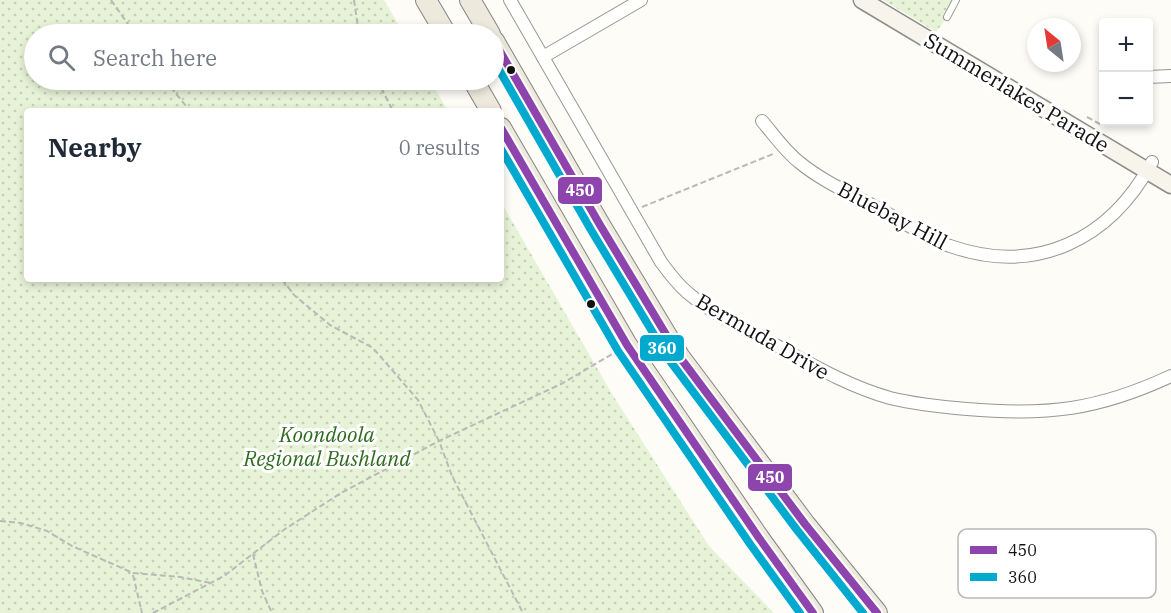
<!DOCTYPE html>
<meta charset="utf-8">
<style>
:root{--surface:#fff;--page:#f2f2f3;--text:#1f2937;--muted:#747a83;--line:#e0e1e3}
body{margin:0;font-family:"IBM Plex Serif",serif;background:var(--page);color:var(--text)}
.controls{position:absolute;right:18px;top:18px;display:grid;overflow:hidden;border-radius:6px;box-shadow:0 3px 9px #0003}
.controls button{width:54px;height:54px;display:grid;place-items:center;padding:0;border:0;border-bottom:2px solid var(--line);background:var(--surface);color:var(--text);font:30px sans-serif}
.compass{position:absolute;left:1027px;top:18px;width:54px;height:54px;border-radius:50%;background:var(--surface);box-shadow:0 3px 9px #0003;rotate:330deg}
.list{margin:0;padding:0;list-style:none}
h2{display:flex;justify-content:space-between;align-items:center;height:78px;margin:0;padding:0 24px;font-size:26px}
h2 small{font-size:20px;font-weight:400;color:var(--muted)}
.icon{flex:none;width:33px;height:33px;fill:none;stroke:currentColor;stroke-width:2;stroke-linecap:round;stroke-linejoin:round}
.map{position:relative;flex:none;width:1171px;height:613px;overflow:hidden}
.search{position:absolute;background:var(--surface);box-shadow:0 3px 9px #0003;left:24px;top:24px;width:480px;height:66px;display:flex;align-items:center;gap:15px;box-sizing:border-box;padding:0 21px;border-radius:33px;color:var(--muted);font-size:22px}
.panel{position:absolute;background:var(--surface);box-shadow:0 3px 9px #0003;left:24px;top:108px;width:480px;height:174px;border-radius:6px}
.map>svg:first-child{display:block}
</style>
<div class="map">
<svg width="1171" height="613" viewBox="0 0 1171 613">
<defs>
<pattern id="park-dots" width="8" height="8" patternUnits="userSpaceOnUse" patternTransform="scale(1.5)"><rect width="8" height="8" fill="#e7f3d7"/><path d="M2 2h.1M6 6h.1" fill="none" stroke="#c5cfb8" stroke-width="1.8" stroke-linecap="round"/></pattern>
</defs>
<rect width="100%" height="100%" fill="#fdfcf7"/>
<g fill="url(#park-dots)">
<polygon points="0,0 384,0 404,34 34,34 34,80 430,80 448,111 27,111 27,279 501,279 501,202 612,394 709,546 774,613 0,613"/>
<polygon points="883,0 956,0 947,17 936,32"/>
</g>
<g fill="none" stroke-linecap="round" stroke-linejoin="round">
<g stroke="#979795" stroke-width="8">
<polyline id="lane" points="947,17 956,0"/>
</g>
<g stroke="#979795" stroke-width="14">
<g id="street">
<path d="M510,0L661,262C669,273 677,284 688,293C711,313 743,328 770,342C809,363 847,386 890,398C915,404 942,407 967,409C1047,416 1098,410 1171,376"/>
<polyline points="543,57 641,0"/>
<polyline points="1148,77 1171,76"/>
<path d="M762,121C774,135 785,151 799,162C823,182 854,195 881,210C903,221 927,239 950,246C1036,276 1110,240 1152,162"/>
</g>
</g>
<g stroke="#8e8d8b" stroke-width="19">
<polyline id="secondary" points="862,0 1171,185"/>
</g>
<g stroke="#858482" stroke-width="22">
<g id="primary">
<polyline points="426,0 446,34"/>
<polyline points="470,0 490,34"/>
<polyline points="494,41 600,225 679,356 805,524 877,613"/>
<polyline points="473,80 491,111"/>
<polyline points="501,128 627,345 759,538 813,613"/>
</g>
</g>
<g stroke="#b9b9b8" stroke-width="2" stroke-dasharray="6 3" stroke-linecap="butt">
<polyline points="111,0 135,34"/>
<polyline points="354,0 359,34"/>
<polyline points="165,80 190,111"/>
<polyline points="377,80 393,111"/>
<polyline points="1087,117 1100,124"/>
<polyline points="642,207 773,154"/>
<polyline points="282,279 294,295 330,325 373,348 418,400 439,441 452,476 523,613"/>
<polyline points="0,521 21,523 47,531 72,546 133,573 180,577 211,583"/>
<polyline points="253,554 262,591 272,613"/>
<polyline points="133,575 142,613"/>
<polyline points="153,613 224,576 285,529 341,493 439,441 563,383 614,353"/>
</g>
<use href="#lane" stroke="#fffffe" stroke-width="6"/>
<use href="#street" stroke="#fffffe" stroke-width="12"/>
<use href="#secondary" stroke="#f6f4eb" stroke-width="16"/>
<use href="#primary" stroke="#ede9dc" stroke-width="20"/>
<g stroke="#fff" stroke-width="12">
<g id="bus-1">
<polyline points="494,41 600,225 679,356 805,524 877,613"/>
<polyline points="501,128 627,345 759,538 813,613"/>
</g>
</g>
<g stroke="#fff" stroke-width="12">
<g id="bus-2">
<polyline points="494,61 591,230 670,361 797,530 863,613"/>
<polyline points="501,149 618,351 750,544 800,613"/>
</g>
</g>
<use href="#bus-1" stroke="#8e44ad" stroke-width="8"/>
<use href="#bus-2" stroke="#00a9ce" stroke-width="8"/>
</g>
<g fill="#111" stroke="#fff" stroke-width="2">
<circle cx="511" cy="70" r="5"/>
<circle cx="591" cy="304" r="5"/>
</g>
<g text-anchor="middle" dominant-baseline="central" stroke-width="6" stroke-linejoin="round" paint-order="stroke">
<g font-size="21" fill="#111" stroke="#fff">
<text transform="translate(1017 92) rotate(31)">Summerlakes Parade</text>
<text transform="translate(893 215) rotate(28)">Bluebay Hill</text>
<text transform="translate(763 336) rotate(30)">Bermuda Drive</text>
</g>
<g font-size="21" font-style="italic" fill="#2f6b1f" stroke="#fff">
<text x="327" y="434">Koondoola<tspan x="327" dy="24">Regional Bushland</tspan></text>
</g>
</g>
<rect x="958" y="529" width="198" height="69" rx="9" fill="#fff" stroke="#b8b8b8" stroke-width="1.5"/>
<rect x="970" y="546" width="27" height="8" fill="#8e44ad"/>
<rect x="970" y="573" width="27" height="8" fill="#00a9ce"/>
<g font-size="16" fill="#111">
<text x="1008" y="556">450</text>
<text x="1008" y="583">360</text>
</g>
<g stroke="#fff" stroke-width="2">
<rect x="557" y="176" width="46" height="29" rx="6" fill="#8e44ad"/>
<rect x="639" y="334" width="46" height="28" rx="6" fill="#00a9ce"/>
<rect x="747" y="463" width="46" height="29" rx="6" fill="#8e44ad"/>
</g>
<g font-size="16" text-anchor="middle" font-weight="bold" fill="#fff">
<text x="580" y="196">450</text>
<text x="662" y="354">360</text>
<text x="770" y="483">450</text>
</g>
</svg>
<div class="controls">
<button>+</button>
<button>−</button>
</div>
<svg class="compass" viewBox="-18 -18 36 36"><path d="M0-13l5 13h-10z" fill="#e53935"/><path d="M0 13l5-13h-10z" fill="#747a83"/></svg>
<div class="search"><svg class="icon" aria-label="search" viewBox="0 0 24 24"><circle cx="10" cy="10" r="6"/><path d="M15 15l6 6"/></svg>Search here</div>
<section class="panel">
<h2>Nearby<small>0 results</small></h2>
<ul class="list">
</ul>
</section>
</div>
